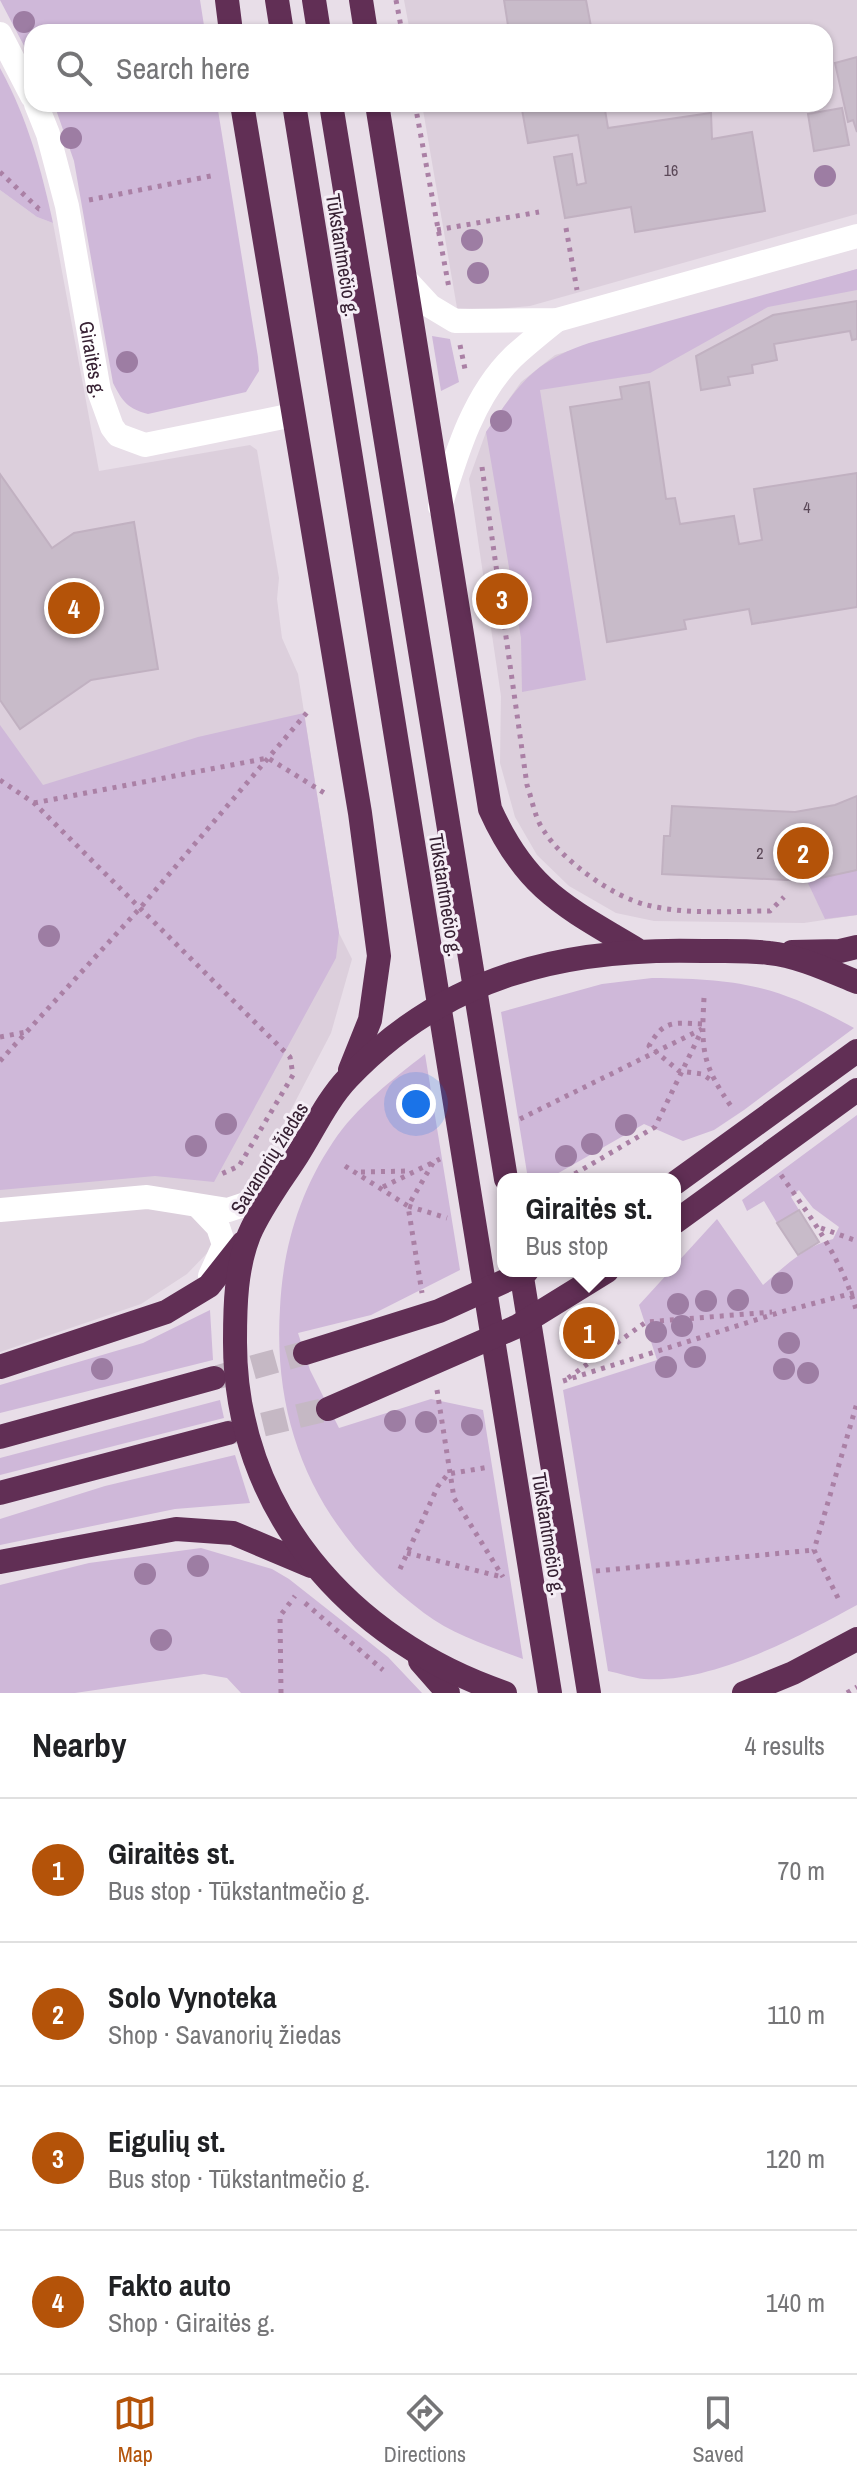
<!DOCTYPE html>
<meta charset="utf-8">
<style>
:root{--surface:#fff;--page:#f6f6f6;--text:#202124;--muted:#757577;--line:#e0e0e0;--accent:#b45309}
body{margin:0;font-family:"Archivo Narrow",sans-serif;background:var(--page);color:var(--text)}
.you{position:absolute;left:416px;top:1104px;width:28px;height:28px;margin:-20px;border:6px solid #fff;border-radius:50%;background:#1a73e8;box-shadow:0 0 0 12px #1a73e833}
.badge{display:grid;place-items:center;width:52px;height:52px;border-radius:50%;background:var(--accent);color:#fff;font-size:26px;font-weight:700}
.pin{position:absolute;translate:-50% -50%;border:4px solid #fff;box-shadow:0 2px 8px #0006}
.popup{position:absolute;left:497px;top:1173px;width:184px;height:104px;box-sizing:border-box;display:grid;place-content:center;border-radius:16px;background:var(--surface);filter:drop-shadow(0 2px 6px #0005);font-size:26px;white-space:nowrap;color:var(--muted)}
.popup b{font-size:30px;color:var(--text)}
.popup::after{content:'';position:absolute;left:50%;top:100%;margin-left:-16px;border:16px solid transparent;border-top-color:var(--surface)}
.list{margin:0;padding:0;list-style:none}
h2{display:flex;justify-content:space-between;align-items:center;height:104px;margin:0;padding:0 32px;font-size:34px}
h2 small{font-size:26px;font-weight:400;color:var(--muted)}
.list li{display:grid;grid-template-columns:52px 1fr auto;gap:24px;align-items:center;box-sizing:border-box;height:144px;padding:0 32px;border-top:2px solid var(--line)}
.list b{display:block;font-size:30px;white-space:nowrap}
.list p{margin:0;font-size:26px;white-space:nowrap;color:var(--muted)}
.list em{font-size:26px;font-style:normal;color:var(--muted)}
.icon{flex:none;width:44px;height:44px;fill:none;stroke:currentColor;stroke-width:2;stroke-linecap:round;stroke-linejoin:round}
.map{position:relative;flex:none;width:857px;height:1693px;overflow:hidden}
.search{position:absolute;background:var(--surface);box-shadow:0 2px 6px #0004;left:24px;right:24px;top:24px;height:88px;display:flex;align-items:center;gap:20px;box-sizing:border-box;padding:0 28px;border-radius:24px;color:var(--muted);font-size:30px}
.sheet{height:680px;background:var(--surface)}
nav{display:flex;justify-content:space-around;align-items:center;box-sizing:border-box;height:112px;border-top:2px solid var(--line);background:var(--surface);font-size:22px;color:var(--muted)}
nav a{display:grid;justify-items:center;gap:4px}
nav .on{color:var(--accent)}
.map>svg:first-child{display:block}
</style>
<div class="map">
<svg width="857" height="1693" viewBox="0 0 857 1693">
<rect width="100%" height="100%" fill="#e8dee8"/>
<g fill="#dccfdc">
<polygon points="404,0 857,0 857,214 530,306 486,310 457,308 422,104 825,104 825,32 410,32"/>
<polygon points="0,190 37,217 53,223 99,471 250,445 257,450 279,578 277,599 282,638 298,674 339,933 352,959 331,1033 269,1152 211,1249 187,1274 141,1304 0,1352"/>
<polygon points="857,269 857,915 804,923 654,921 616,913 569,886 537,855 515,817 500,763 501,696 469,479 486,432 521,382 555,355"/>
</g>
<g fill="#cfb8d9">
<polygon points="0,0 200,0 205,32 32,32 32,61"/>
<path d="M0,68C27,117 41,168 53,223L37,217L0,190Z"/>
<path d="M54,104H217L258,357L259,371L246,392L148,414C128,409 122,401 113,383L74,161Z"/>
<path d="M857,269V290L768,307L650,373L540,390L586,680L522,692L521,638L486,432C519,385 532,362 589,343Z"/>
<polygon points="432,336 450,339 459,382 441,391"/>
<polygon points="304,713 339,933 336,958 214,1182 155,1176 0,1190 0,725 43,785 198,737"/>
<polygon points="857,870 857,915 825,919 807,881"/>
<path d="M652,978C740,979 776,985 854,1028L744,1110L714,1130L683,1141L644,1124L548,1179H528L501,1012L602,984Z"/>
<path d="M425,1054L460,1270L371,1315L298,1333L310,1370L339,1428L431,1399L483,1410L523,1659C489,1646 453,1635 424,1613C322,1536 272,1435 280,1308C283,1248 299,1193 333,1142C356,1107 392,1080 425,1054Z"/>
<path d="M857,1115V1605C800,1636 711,1684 644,1679C632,1678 620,1673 608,1671L563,1390L657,1360L639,1305L670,1271H675V1265L717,1219L763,1285C785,1266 805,1246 833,1239L839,1227L813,1208L799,1190L791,1197L799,1210L777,1223L764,1201L747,1211L742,1200Z"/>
<polygon points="210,1310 213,1360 0,1413 0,1385 143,1343"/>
<polygon points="220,1400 224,1418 0,1475 0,1458"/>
<polygon points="235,1455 250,1503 175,1509 0,1545 0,1519 105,1486"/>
<polygon points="201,1548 272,1569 289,1579 388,1657 422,1693 241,1693 227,1678 204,1674 75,1693 0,1693 0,1585 89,1563"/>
</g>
<g fill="#c8bbc9" stroke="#c1b1c1" stroke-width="2">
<polygon points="504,0 586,0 592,32 509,32"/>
<polygon points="857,57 857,132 853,120 848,122 835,63"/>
<polygon points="521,104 604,104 608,128 711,113 712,139 752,132 765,211 635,232 631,207 565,218 554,157 572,154 577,185 586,183 578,135 528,143"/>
<polygon points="842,108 849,145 814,151 808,114"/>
<polygon points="857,301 857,339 852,340 850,331 774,344 777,360 752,365 753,373 728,377 730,385 701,390 696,356 773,315"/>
<polygon points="649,382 666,499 675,498 680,524 734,516 739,544 762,540 754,489 857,473 857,607 752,624 749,609 684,620 686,629 607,642 570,407 622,399 620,387"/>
<polygon points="0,474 52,548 74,533 134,522 158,669 91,680 20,729 0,700"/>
<polygon points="857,796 857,870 807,881 662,874 664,836 670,836 672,806 795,812 835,805"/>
<polygon points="799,1210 819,1242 798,1255 777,1223"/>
</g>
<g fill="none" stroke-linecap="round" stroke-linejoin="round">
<g stroke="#c5b8c4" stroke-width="24" stroke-dasharray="24 12" stroke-linecap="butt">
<polyline points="218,1377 305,1353"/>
<polyline points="228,1433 328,1409"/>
</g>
<g stroke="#aa80a5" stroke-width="5" stroke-dasharray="4 6" stroke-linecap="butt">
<polyline points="396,0 402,32"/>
<polyline points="415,104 449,288"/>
<polyline points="0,172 39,209 44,209"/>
<polyline points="89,200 216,175"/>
<polyline points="566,228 577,290"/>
<polyline points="437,230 539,212"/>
<polyline points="460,345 466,374"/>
<path d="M482,467L527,785C532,799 535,819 544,831C563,861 613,897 647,905C686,915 731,911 770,911L784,897"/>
<polyline points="0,780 34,803 290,1057 293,1075 239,1166 219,1175"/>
<polyline points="34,803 268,758 326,794"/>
<path d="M704,998C701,1051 702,1065 733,1109"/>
<path d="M702,1024C674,1023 664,1019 649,1046L679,1071L702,1074L711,1080"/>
<polyline points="0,1037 26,1032"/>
<polyline points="0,1061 141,907 310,709"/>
<polyline points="520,1119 702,1029"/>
<polyline points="433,1163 408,1206 447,1218"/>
<polyline points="345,1166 408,1206 422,1293"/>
<polyline points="361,1172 411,1171"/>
<path d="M781,1175C812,1219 843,1260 857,1313"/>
<polyline points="566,1179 655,1127 702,1030"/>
<polyline points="383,1187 440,1159"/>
<polyline points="821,1228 857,1241"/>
<polyline points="568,1378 646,1322 772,1312"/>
<polyline points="563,1381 781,1312 857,1292"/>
<polyline points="437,1390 454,1498 503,1577"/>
<polyline points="407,1553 502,1577"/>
<polyline points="400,1569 438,1486 448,1474 489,1467"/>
<polyline points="596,1571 814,1550"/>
<polyline points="838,1598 814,1550 857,1403"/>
<polyline points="305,1603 383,1670"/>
<polyline points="281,1693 280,1616 295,1596"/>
<polyline points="847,1693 857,1687"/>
</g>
<g stroke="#fff" stroke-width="24">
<polyline points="0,34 32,96"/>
<path id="s1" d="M36,104L48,134L67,206L99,391L112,427L118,435L145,445L293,415"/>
<polyline points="405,279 430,306 455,321 557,320 857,236"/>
<path d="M440,507C456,455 473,396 513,357C527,344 542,332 557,320"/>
<polyline points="199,1207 218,1227 224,1245 210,1276"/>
<polyline points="0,1210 147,1197 228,1210 246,1204 280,1182"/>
</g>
<g stroke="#612f55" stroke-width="24">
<polyline points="227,0 231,32"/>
<polyline points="277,0 282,32"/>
<polyline points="314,0 319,32"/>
<polyline points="361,0 366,32"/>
<polyline points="242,104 360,813 379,956 370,1020 350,1070"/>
<polyline points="294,104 550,1693"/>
<polyline points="331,104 506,1179"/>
<path d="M377,104L490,809C526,889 564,906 636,949"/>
<polyline points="792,952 840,951 857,947"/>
<polyline points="675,1183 857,1051"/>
<polyline points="675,1222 857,1090"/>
<polyline points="521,1271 589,1693"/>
<polyline points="305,1353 439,1311 527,1271"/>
<polyline points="0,1367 166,1312 209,1286 243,1243"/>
<polyline points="328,1409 518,1326 607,1271"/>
<polyline points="0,1437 214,1378"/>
<polyline points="0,1493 228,1433"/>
<polyline points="0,1562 176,1529 233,1533 311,1566"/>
<polyline points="420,1661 448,1693"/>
<path d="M505,1693C349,1640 234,1509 235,1340C235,1305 236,1268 249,1235C261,1207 281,1181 297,1156C313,1131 327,1100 348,1078C446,975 566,947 703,951C725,951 748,950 769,953C799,956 830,971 857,982"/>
<polyline points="744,1693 793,1673 857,1639"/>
</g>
</g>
<g fill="#9d7da3">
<circle cx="24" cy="22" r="11"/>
<circle cx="71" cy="138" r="11"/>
<circle cx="825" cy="176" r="11"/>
<circle cx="472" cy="240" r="11"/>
<circle cx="478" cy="273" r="11"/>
<circle cx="127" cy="362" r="11"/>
<circle cx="501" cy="421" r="11"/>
<circle cx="49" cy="936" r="11"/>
<circle cx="226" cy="1124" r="11"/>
<circle cx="626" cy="1125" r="11"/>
<circle cx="592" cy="1144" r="11"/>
<circle cx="196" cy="1146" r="11"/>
<circle cx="566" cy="1156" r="11"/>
<circle cx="782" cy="1283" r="11"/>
<circle cx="738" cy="1300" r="11"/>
<circle cx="706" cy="1301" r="11"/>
<circle cx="678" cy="1304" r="11"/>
<circle cx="682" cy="1326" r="11"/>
<circle cx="656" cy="1332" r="11"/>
<circle cx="789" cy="1343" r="11"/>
<circle cx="695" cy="1357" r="11"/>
<circle cx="666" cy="1367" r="11"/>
<circle cx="102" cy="1369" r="11"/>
<circle cx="784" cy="1369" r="11"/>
<circle cx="808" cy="1373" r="11"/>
<circle cx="395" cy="1421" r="11"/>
<circle cx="426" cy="1422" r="11"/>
<circle cx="472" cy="1425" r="11"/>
<circle cx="198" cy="1566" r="11"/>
<circle cx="145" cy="1574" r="11"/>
<circle cx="161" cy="1640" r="11"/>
</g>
<g text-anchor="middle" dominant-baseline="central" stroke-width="6" stroke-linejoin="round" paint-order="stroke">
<g font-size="16" fill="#5b4858">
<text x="671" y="170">16</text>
<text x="807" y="507">4</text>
<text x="760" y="853">2</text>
</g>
<g font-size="20" fill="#372133" stroke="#f5eef6">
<text transform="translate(343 255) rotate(81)">Tūkstantmečio g.</text>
<text stroke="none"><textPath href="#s1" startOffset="262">Giraitės g.</textPath></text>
<text transform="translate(446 895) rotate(81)">Tūkstantmečio g.</text>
<text transform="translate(269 1158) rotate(-58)">Savanorių žiedas</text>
<text transform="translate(549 1534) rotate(81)">Tūkstantmečio g.</text>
</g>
</g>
</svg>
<div class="you"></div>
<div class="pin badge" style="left:589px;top:1333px">1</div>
<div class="popup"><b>Giraitės st.</b>Bus stop</div>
<div class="pin badge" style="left:803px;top:853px">2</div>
<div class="pin badge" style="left:502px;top:599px">3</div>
<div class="pin badge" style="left:74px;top:608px">4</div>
<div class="search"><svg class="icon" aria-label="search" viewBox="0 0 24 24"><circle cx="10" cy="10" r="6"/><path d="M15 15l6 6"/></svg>Search here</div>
</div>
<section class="sheet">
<h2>Nearby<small>4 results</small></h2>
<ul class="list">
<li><span class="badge">1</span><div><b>Giraitės st.</b><p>Bus stop · Tūkstantmečio g.</p></div><em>70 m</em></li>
<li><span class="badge">2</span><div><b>Solo Vynoteka</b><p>Shop · Savanorių žiedas</p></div><em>110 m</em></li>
<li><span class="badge">3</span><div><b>Eigulių st.</b><p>Bus stop · Tūkstantmečio g.</p></div><em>120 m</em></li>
<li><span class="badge">4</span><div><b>Fakto auto</b><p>Shop · Giraitės g.</p></div><em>140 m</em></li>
</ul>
</section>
<nav>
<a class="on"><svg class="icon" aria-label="map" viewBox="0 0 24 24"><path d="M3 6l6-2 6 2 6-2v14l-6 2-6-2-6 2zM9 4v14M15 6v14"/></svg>Map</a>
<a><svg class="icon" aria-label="directions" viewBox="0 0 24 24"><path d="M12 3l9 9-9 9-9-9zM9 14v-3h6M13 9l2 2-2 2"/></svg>Directions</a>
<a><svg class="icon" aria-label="saved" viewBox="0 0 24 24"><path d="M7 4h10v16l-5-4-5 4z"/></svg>Saved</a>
</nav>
